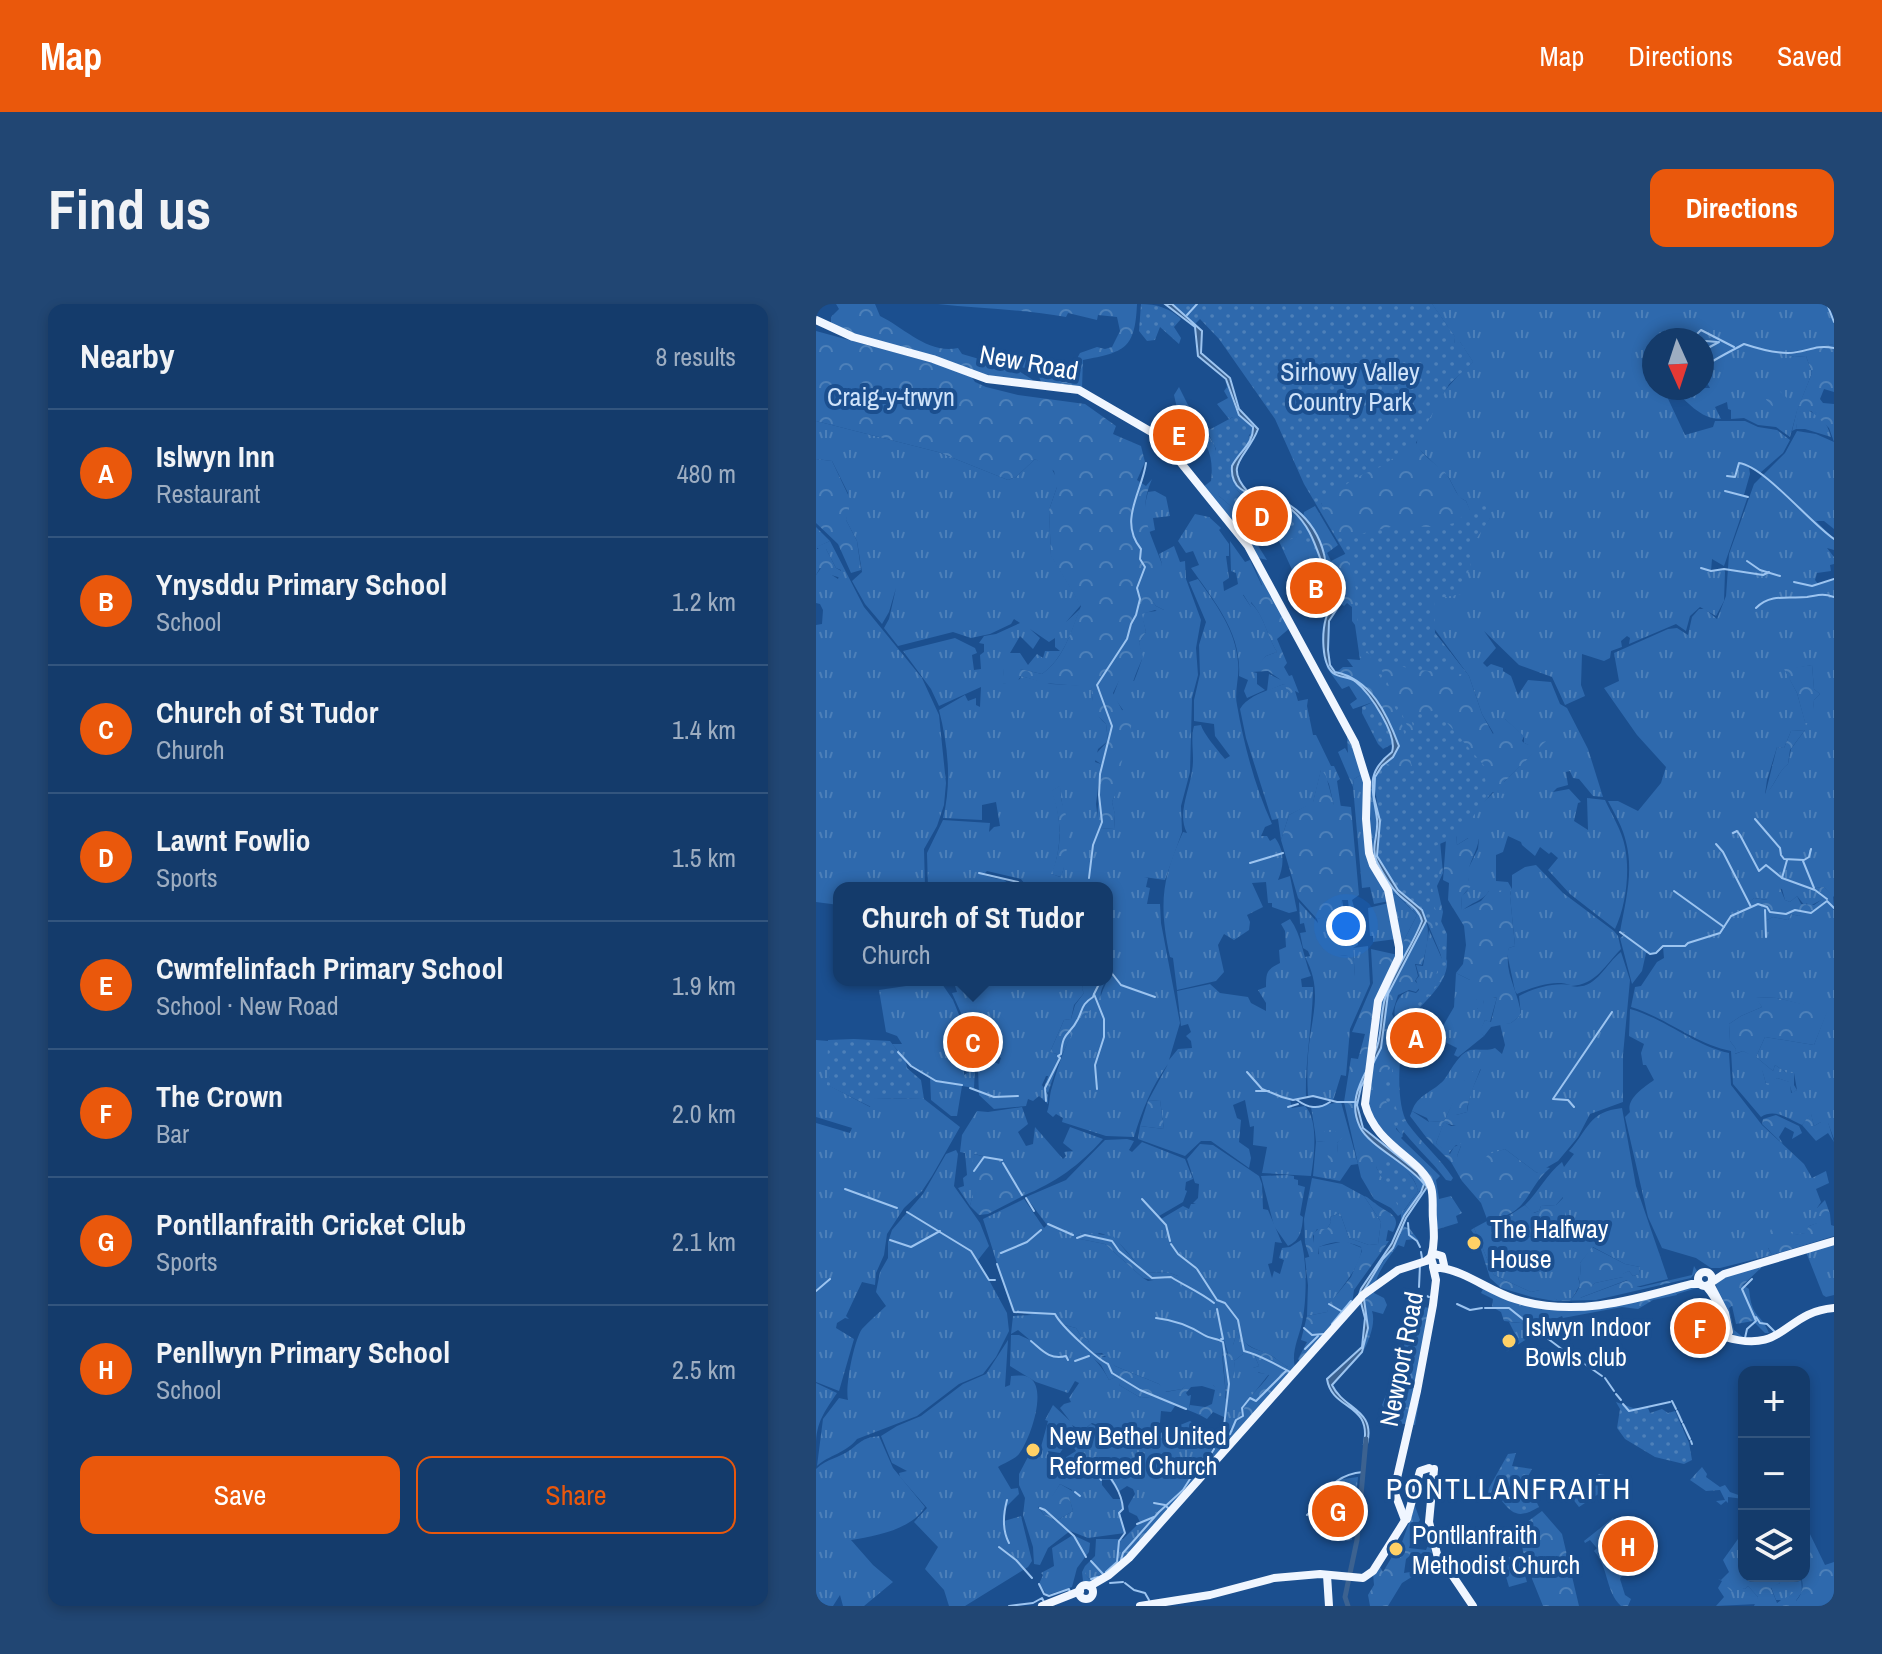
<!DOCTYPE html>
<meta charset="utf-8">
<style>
:root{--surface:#143b6b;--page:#214673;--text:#f1f3f6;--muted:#9dadc1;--line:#33557e;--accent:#ea580c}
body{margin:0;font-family:"Archivo Narrow",sans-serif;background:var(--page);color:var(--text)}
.controls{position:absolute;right:24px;bottom:24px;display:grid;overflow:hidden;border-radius:16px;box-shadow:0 4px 12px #0003}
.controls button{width:72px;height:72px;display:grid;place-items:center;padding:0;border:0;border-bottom:2px solid var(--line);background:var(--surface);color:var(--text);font:40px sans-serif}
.compass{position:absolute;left:826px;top:24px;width:72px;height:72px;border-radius:50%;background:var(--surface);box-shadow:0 4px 12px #0003;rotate:177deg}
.you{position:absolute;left:530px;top:622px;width:28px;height:28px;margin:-20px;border:6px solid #fff;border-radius:50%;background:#1a73e8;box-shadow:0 0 0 12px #1a73e833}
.badge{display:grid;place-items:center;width:52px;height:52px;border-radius:50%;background:var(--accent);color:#fff;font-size:26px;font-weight:700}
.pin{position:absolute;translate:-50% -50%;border:4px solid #fff;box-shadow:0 2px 8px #0006}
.popup{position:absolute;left:17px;top:578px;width:280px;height:104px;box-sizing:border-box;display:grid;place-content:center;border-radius:16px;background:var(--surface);filter:drop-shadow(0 2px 6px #0005);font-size:26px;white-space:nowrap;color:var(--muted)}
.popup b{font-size:30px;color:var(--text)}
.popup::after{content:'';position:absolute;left:50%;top:100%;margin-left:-16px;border:16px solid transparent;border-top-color:var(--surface)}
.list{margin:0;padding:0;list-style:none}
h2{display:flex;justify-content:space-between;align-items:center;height:104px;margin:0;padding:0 32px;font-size:34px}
h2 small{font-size:26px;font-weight:400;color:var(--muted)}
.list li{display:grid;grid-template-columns:52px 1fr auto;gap:24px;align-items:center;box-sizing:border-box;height:128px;padding:0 32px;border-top:2px solid var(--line)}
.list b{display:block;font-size:30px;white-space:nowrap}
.list p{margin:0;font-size:26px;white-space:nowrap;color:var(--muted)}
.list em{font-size:26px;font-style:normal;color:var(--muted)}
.actions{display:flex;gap:16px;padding:24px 32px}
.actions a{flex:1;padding:18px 0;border:2px solid var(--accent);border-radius:16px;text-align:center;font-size:28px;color:var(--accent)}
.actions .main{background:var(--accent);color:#fff}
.icon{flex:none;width:44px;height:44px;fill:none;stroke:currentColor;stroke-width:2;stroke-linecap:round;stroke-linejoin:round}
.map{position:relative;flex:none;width:1018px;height:1302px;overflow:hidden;border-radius:16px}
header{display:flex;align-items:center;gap:48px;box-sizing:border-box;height:112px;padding:0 40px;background:var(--accent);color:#fff}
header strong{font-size:38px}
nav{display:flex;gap:44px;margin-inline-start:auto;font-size:28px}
.intro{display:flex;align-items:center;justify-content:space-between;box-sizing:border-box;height:192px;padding:0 48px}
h1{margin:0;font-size:56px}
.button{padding:20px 36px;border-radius:16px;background:var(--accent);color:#fff;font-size:28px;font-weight:700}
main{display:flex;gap:48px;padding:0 48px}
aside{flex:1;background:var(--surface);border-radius:16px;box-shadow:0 4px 12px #0003}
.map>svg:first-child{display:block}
</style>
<header>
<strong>Map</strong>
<nav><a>Map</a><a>Directions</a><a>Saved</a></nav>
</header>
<div class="intro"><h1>Find us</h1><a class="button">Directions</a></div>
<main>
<aside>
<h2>Nearby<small>8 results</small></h2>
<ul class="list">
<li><span class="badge">A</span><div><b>Islwyn Inn</b><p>Restaurant</p></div><em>480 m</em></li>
<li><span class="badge">B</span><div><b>Ynysddu Primary School</b><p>School</p></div><em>1.2 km</em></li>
<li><span class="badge">C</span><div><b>Church of St Tudor</b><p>Church</p></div><em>1.4 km</em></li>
<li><span class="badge">D</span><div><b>Lawnt Fowlio</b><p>Sports</p></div><em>1.5 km</em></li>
<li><span class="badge">E</span><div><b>Cwmfelinfach Primary School</b><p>School · New Road</p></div><em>1.9 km</em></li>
<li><span class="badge">F</span><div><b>The Crown</b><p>Bar</p></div><em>2.0 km</em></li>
<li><span class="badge">G</span><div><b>Pontllanfraith Cricket Club</b><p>Sports</p></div><em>2.1 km</em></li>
<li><span class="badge">H</span><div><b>Penllwyn Primary School</b><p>School</p></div><em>2.5 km</em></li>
</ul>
<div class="actions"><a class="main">Save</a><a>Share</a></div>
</aside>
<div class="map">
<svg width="1018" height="1302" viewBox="0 0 1018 1302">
<defs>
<pattern id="grass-tufts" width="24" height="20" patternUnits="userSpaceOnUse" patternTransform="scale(2)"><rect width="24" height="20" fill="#2e69ad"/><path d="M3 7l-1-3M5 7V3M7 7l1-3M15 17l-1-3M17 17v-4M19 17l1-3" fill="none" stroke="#4d80b9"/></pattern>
<pattern id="forest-crowns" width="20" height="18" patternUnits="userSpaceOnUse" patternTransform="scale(2)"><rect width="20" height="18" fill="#2e69ad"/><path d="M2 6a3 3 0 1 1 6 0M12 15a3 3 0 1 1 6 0" fill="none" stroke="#4d80b9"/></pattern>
<pattern id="cemetery-stones" width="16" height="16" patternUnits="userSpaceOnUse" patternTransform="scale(2)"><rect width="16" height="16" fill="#2e69ad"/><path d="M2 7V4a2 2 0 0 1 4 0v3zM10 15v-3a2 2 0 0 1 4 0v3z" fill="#4d80b9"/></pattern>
<pattern id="park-dots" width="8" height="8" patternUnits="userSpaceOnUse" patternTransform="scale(2)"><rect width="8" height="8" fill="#2e69ad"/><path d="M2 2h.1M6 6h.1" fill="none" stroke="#4d80b9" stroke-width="1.8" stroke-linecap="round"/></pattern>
</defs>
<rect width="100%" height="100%" fill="#1b4f8f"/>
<g fill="url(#grass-tufts)" fill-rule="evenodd">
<path d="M616,0H1011L1018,18V40L974,48L973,51L978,53L990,52L996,69L981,107L974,133L960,123L942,121L928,114L915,115V106L912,105L911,98L899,103L905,115C883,115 872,97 855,84H894L886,70V36H838V75L829,76L838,79V84H847L869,131L897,123L899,117H929L942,123L961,126L974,136L967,149L944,169L933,163L934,170L928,191L932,192L908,262L896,255L895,267L908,265L909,268L908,297L900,312L884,303L874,312L870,327L860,320L813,340L814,334L811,332L805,337L806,343L795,347L794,354L788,357L766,350L765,381L769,392L749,401L736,373L703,361L668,327L680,344L667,359L671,363L675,360L687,364V367L695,372L702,391L712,376L735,378L744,400L751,404L772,445L787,493L777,492L763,475L757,474L754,467L750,468L752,481L741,484L737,488L753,485L765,498L762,499L758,517L772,526L771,494L789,496C796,511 806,527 809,543C814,568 810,602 799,625L754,590L732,566L742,554L735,548L733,550L724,543L719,552L706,541L705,538L692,532L687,548L680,551V577L692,578L696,585V571L709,563L720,561L747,589L798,627L802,632L805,645C789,661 780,681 755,682C780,687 788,661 805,648L814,676L807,751V798L774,810L762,833L742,857L721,869L689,845L673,851L661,863L646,857L641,852L645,842L640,841L632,850L620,839L628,818L635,822H640V811L651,808L654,790L665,765L649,776L628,817L613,818L611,814L596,807C601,791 617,788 628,776C635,767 642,750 654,746C662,744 669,748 679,744L686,750L689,741L684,720L695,719L705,711L703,692C718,684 738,678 755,681C738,675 717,683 701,690L699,687L691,649L693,644L699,642L694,592L695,587H673C666,598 655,598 646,607L645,592C657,585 652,578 651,567L662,545L663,535L652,534L641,541L640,526L728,438L715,442L708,439V433L689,415L678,430L666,410L653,372L617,323L618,291L674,214V198L654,207L650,197L643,193L633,174L601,143C598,119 639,72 657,58L644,38L638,40L639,33Z"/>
<polygon points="363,83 372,101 393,125 391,127 373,118 369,123 365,122 358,91"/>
<path d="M989,106C1004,109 1012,120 1015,133L989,125H980L982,108Z"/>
<path d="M0,117L122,148L192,176L200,173L219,155L235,163L241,175V183L233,206L235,251L265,301L250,318L264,305C255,329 247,355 226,370L204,365H188L187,380L204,375L205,372L235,380L275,382C276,396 279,412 290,420L292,437L282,445L279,458L285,460L280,500L283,524L298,525L299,511L296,498L303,479H299L307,406L297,392L303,376L318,377C321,370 324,361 326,355C327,350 323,344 323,338L330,328L325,309L348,306L340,302L327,284L332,271L341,269L346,260L343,250L358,242L364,258L369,257L370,275L385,316L380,344L382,371L376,394L374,468L365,502L366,528L349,576L328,573L332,574L330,583L334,584L331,600H344L345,619L364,719L353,756L362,745L376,744L375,737L370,732L375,728L372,720L365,722L361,687L394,680L404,689L432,693L435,699L450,707V699L442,686L450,683C450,667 451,666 464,659L463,646L470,643L469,627L465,620L474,615C486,631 487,653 495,672L485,675L486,683H497V686C496,722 489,757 490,793L474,796L476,804L489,802C503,816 498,854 495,872L446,869L451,843L437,841L438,822L434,823L429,796L417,801L421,814L425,816L423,838L433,845L435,854L433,864L395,837H385L369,852L322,835L324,822L348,825L344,796L332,797L352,760C335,783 326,807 318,833L290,832L246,818L247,814L240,810L237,813L231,808C234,800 233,792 236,783C245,753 255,719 281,699L284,704C282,687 294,679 294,664L291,663V584H212L205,575L171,567L167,571L182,575L186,574L197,584H112L111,549L127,516L174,519L173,528L178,523L184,522L180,498L166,501V516L127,514C136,479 132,441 123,406L149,391L152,397L160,394V401L164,403L165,383L123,402L115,385L87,347L139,334L159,344L161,349L156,351L158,366L165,365L164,351L168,348V340L163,339L168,332L180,330L204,319L198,315L195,320L174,330L155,334L137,328L82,342L68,324L73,315L80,284L73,308L66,320L49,300L36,277L46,268L41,237L30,216L32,189L16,157L0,155ZM214,325L233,338L239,334V343L244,347H229L227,354L221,350L212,361L204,349H194L204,332L217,345L224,334ZM244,482C244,493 247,502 249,514C251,531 249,550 247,567L244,573L236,570C246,543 246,514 236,487Z"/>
<path d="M981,127L1000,130L1018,138V225L1008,217H1000L1018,235V246L1011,244L1018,253V260L1014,261L1015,267L1001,269L999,276L1002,280L1018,275V593L1008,583L999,584L1009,594L992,603L991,599L989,602L981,592L974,598L969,596L966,585L961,584L952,596L938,594L932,599L935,603L942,600L949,604V617L957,613L972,616L975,610L983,612L985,609H995L1011,597L1018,604V835L1012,819L1005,818L998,822L995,810L986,821C972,815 959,804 945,813L917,780L915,747C879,740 851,714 815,703L819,683L825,682L841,658L848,654L847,643L840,649H830L826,667L816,680L804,634L809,630L804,628C809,599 818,568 810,538C807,524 799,510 792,497H802L822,507L845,479L850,463L821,431L788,384L803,377L798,349L852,325L861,324L872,331L876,313L883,305H889L901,315L910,292L913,250L938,180L969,149ZM996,361L998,385L1004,390L998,396L997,405L990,421L981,389L969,366ZM989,426L975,445L972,460C962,467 960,481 949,490L951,476L961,443L968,444L975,427ZM940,693L961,694L1011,707L998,741L949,733L940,753L927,747L919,750L920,745L914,737L913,720L925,712L946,703ZM940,753L957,767L959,761L971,769H978L981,786L975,789L974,778L961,774L950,780L945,761Z"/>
<path d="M339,187L350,193L354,212L337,214L339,226L333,228C327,214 328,202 332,188Z"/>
<path d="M379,210L393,213L405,224L403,226L413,240V252H410L413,274L407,278L408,287L422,280L420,269L415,267L414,237L429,258L434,256L446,282L427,291L435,303L434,298C448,310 451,332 461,348L450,352L437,368L441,369V380L449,386L431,394L428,387L432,376L423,372C426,329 398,297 375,264L383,261L377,247L370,249L362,237Z"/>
<polygon points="14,237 48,303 106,374 123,411 130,479 128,501 121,522 108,545 109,584 23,584 23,601 0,598 0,321 6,320 7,306 4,300 0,299 0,271 5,264 22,275 25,266 20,264 10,245 4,246 0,243"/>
<path d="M382,275C400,300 420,327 422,358C424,372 418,387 421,401C428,441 439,483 456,520L449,523L445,532H451L454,537L459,534C469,547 468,562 462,576L474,572L481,607L473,609L456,603V599H452L450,578L436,579L447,603L431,611L434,618L433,626L418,636L408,630L402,641L408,668L400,677L361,686L357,654L354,653C343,602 345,576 367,528L371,529C361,510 373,488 376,467C379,452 374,436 378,422L385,421C387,429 403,448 409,455L414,452L399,432L398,420L378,417V396L384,370L383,341L390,318L373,278Z"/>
<path d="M510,356L520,372C538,373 547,384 557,398L537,405L534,400L541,395L533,382L526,385L511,364Z"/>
<path d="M468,380L479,387L482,397L492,395L491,402L497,431H500L515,462H518L524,475L521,477L525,504L518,502L513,480L505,466L497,499L473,511L465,536L462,515L456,516L430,434L424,405C432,391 453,386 468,380Z"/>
<polygon points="548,469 547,519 573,597 558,600 554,583 546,584 537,483 538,475"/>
<polygon points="575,590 581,591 601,611 586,640"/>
<polygon points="526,596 528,606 533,606 532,596 536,596 540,610 542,641 531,642 520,610 523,609"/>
<path d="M483,598L502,619L501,615L516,611L522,627L524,651L532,652V660L539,673L537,644L552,642L554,680L534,725L530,772L525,771L517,797L492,792C491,775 491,758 493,741C497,708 506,684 489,653L494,652L492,647L487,644L484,629L490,628L488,619L484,620Z"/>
<polygon points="573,599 580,635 557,638 557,632 554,632 552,604"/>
<path d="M613,626L627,657L616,684L588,716L579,714C577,703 581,692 592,687L600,689L603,686L600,676L603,672L600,661L607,662Z"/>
<polygon points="640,669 654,676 661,696 661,705 667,700 668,696 681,693 674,718 669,716 664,728 668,732 642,753 638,751 641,744 625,736 624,727 638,703"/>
<polygon points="151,676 285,676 280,684 267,678 266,685 268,689 258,701 255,715 248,716 234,748 241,750 234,772 230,772 226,781 232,791 232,800 223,792 217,797 212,795 210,802 178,805 163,791 162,765 158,751 183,760 185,754 175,748 161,746 161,727 153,727 136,689 141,688 139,682"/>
<polygon points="124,677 137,696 148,723 141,726 137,736 143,751 143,762 148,763 148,771 153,768 153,763 159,764 158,784 146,782 141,812 135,812 115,796 114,773 95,762 76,740 86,740 81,732 70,728 63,686"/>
<path d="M814,705C850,715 877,741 913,749L915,781L946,821L988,860L996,874L1010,867L1013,879L1000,885L1005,898L1001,904L1002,919L993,922L990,929L963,934L952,944L956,951L904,964H895L880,954L846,944L832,913L809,813L814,808C810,795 827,784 838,776L830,761H827L825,749L828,740L813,732Z"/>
<polygon points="0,736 12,737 12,781 54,803 57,794 108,795 144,823 116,872 106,887 88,904 71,930 68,951 60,969 59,981 46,978 30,1012 33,1015 29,1014 21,1019 20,1024 38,1035 23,1087 0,1078 0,819 34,829 36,824 0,813"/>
<polygon points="525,798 542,860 535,861 524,877 497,872 500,838 508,837 522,850 521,839 525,834 517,828 499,828 495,803"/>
<path d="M206,803L212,820L202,828L210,842L217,840L219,823L247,855L250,852L248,848L257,847L247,839L254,823L287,835C263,862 240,878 207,892L186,856L158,850L159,882L154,902L142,884L148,882L147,874L151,871L149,849L144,848L146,831L161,807L172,808Z"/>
<path d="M806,804L820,882L852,975L820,983L811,976L761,995L779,979L807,973L806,970L813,967L817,972L823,970L824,963L809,960L777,943L764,959L765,972L762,973L764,981L755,996H741L724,986L715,988L678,971L658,924L671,917H693L700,937C715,934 730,924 745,922V928L749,931C751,917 746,907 747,893L740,901L725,902L723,907L717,909L709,901C723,887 730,871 746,858L748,863L758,850L753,847C773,825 772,808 806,804Z"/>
<path d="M311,835L318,837L313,846L316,848L326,838L369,855L377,875L370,878L369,886L371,887L367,898L343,912L345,915L367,902L373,905L375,900H380L377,899L382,894L383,880L379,879L371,855L384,840L397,841L443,872L446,880L447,905L452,906L466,939L459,938L456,959L452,960L456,974L458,967L464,970L468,956L463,954L466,944L474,943L485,936C491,958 491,995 486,1019C483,1033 475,1048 479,1063L475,1069L470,1066L472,1063C466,1060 459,1053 454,1051C439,1044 427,1043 422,1026L413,1053L408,1036C403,1053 411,1078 409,1096L397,1081H371L366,1085L348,1088L343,1080L299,1062L286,1049L276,1050L272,1036L265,1032L260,1024L245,1020C250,1030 257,1032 264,1039C274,1050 286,1062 293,1076L302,1072L307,1075L303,1081L325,1094L343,1092L359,1102L355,1108L345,1107L344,1119L341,1120L343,1127L325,1137L374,1117L399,1132L395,1150L388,1153L367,1186L343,1208L303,1255L287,1271L273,1275L269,1270V1262L279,1252L280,1235H307L324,1218L321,1212L313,1208L312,1202L319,1190L317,1185L311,1182L302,1188L294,1176H286V1181L297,1195H306L307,1205L304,1209L309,1229L272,1234L254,1227L232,1244L224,1261L218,1260L217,1243L207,1211L209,1194L203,1181V1170L214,1149H219L221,1143H225L232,1117L229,1116L237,1101L254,1117L244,1104L248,1100L255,1098L253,1094L263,1079L259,1077L252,1089L220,1078L194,1062L195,1031H203L214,1036L202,1026L195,1030L197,1012L216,1011L196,1007L167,915L208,895L228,924L231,921L210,893L250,876L289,836ZM266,928L281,931L283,929C305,934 314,953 328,968L354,969L362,972L363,978L355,973L332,977L327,974L289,940L259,934ZM276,1119L324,1136L314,1138L275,1120L265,1129L263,1141L257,1142L260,1147L236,1162L232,1147L244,1149L250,1140L253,1141L261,1130L256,1121L266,1127ZM244,1180L256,1186L253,1193L257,1207L240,1217L228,1211L222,1203L236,1193Z"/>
<path d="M140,846L142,850L138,882L164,919L173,942L162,956L191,1009L193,1027L180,1053L167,1070L143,1080L101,1112L41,1135C30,1149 13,1151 1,1162L7,1115L23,1094L32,1096C29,1083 38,1036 46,1025C53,1017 62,1010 70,1002L60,988L64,968L72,954V938L76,926L107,890L130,850Z"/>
<path d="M471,871L478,872V875L482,876V881L489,883L484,911L487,913C486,925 485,936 472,942L458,922L445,872Z"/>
<polygon points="496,874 526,880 548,892 565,918 562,940 553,941 533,934 524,909 514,913 515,918 511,925 501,925 497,932 498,939 489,939 488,915"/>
<path d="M529,937L546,944C542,971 520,985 511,1008L491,1012L492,981L489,954L503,950V943L506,942Z"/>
<polygon points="1018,940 1018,991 1010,993 1007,991 990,948"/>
<polygon points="693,1018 715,1020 722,1028 690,1048 703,1038"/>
<path d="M192,1036L189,1083L194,1081L195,1072C201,1072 208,1070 214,1074C232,1086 213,1138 203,1150C198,1156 188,1159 182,1163L195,1185L202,1184L203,1190L189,1204L188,1217L205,1212L216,1257L212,1263L149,1302H133L128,1286L109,1265L122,1243L98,1218L111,1204L84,1173L83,1169L91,1167L76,1159L65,1132L81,1122L105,1112L147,1080L170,1070Z"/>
<path d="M427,1050H438L443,1062L437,1064L443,1069L453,1070L434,1094L427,1112L409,1130C409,1118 411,1089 414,1077C417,1069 419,1066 418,1057Z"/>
<path d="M0,1079L21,1089C9,1107 0,1118 0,1141Z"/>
<path d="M63,1132L77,1164L109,1203C95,1226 59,1232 35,1236L57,1261L77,1278L48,1302H27L24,1291L17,1302H0V1165C12,1154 23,1154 34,1146C46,1137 47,1134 63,1132Z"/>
<polygon points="886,1163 891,1170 890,1173 904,1183 909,1181 914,1188 928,1193 928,1195 912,1193 912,1199 910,1197 905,1201 900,1197 909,1196 904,1186 890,1187 874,1176"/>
<polygon points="783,1170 789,1171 794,1176 793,1183 763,1203 756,1194 773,1181 780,1189 772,1178"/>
<polygon points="797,1214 801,1222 795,1229 797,1247 784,1248 774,1236 769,1239 768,1237"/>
<polygon points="257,1231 274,1239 273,1248 261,1264 256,1283 231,1291 223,1280 227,1271 225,1269 238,1262 236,1244"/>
<polygon points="926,1234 928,1272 933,1272 929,1273 922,1282 929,1285 932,1282 942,1293 941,1300 900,1302 908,1293 902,1284 906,1277 902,1275 905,1276 913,1268 907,1256 922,1235"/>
<polygon points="962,1272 985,1272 986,1288 979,1298 977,1293 961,1300 965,1296 960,1296 955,1283 964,1279"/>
</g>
<g fill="url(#forest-crowns)" fill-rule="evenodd">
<path d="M20,0H59L64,12C89,24 111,50 142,44L146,50L201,66L217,76C188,86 48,36 15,21V13L23,5Z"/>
<path d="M122,0H321C319,45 309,48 267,56L266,84L225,78L221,67L166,53L168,49L175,48L256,64L264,49L281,43L289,45L296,43L304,27L301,13L282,11L281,16L252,9L250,13C209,5 164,5 122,0Z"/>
<path d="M379,0H616L639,33L638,39L644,38L657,58L633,80L600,138C607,156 628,162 635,178C639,185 641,193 650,197L654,206L674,196V214L652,247L656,256L645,290L623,294L618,292L617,323L619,329L653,372L666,410L677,430L688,414L708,432L706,437C713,444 721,439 730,437L688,478L689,490L677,488L640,526L641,541L654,533L663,534C661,552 646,565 655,582L645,593L646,606L665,597L673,587L695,586L694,592L699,642L693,644C687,668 703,688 705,711L695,719L675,723L668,732L663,728L669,716L675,718L681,693H678L676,698L668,696L667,702L661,705V696L654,689V676L640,669L647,660L650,641L648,622L632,596L633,579L627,576L630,536L624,537L627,569L621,582L627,608L625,618L627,656L606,606L561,552L566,462L577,453L583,442C571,409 557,377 521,368L527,363H537L531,355L544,356L539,321L536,317V303L531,299L528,302L525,300L527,297L524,286L512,271L508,249L487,214L488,208L499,202L522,241L511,249L515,257L533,248L515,220L473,131Z"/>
<path d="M0,27L128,62L155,72L159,78L170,83L202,91L269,100L300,122L297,130L325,142L329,158L321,176L330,182L336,175C321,210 334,227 346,260L342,272H332L328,284L340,302L348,306L346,310L339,306L326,310L330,328L323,338L327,353C323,362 320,369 317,378L303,377L297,389L306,406L317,408C315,434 306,454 300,478L304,479L296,498L299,510L298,525L282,524L281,516L285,460L276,454L292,437L290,420L278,408L275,383L228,379L205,372L200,379L186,380L188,365H204L226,370C249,354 255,326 265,302L235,252L233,206L241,183L238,167L219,155L200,173L192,176L122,148L0,117Z"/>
<polygon points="1018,40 1018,88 1008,85 1004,95 1007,99 1018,100 1018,138 1013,124 995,107 983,108 980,125 976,127 981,106 996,69 990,52 978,53 973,51 974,48"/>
<path d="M400,67C419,78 412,98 425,113C430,119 435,119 438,127C432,143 415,155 416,173L434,191L454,194L452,201C433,201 412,185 415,164C417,153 429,141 434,131L417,113L413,115L401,100L412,94L408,87L411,83L409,75Z"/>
<path d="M973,70L957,81L971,94V112C958,103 942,96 949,79Z"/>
<path d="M372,118C408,133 401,157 403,192L430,215L439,231L436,232L451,256L443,254L387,183L395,177C398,153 392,137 374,122H369Z"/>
<polygon points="0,155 16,157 35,197 30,216 41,237 45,266 35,269 22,240 0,219"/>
<polygon points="0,223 14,237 1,243 1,245 10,245 20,264 27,268 25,274 12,270 4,264 0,271"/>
<path d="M435,254L475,323L461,335L471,359L468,363L473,372L476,371L483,389L479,387L473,390L468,380L451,387L453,370L465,376L452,367L435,368L450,352L461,348C451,332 448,312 435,298V303L427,290L446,281Z"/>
<polygon points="996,361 998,385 1004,390 998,396 997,408 990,422 981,389 968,365"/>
<path d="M989,426L974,446L972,460C962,467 959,482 949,491L961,443L968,444L975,427Z"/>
<polygon points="531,433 534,433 548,469 538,475 537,483 522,448 529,444 532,449"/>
<path d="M505,465L510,472L518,501L535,503L543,591L536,596H526L523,610H520L530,642L542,641L537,644L539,673L530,676L532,652L524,651L521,647C528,637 518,623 516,612L501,615L482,594L465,536L473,511L497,498Z"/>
<path d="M245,481C243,501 251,505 251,520C252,533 251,559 245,573L235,570C247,544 246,514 235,487Z"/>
<polygon points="553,485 556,485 561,515 557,547 586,593 604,608 606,616 569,691 559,747 558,719 586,640 601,611 582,591 575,590 554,544"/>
<polygon points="1008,583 1017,591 1018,604 1011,597 995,609 986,609 983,612 975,610 972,616 957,613 949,617 948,605 942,600 935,603 932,599 938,594 951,596 960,584 964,584 969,596 974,598 981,592 985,600 998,601 1008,594 998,584"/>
<path d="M610,618C615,628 609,651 606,661L599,660L602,672L599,677L604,683L600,688L593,686L582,691L576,710L578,714L588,717L581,734L593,714L617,686L631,655C633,682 605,698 591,719C585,727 581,739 579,749L585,751C582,768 582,806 592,820C606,839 624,854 637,874L635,877L630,876C615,856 596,840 581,819L580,825L587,832L585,834L590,839L624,872L620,876L623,895L635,892L646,909L640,912L642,919L619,926L616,881L573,838L552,807L554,761L565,744L572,691Z"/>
<path d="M555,645L582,651L556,713L550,763L539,802L550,832L578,852L608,880L585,918V910L582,912L575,904L558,895L545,873L528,798L535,754L542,755L549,730L536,728L557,679ZM565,856C582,859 598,868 602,887L587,908L560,863Z"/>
<path d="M291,663L297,667C278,692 286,690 288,715L281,700C256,720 242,758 232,789L228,783L241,750L234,748L248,716L255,715L259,701L268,689L266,685L267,678L273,677L280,683L285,676H291Z"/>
<path d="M939,693L961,694L1012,706L998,741L949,733L940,753L957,767L959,761L971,769H978V781L981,786L976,789L973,778L961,774L952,781L950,780C946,763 943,755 927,747L918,750L920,745L914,737L913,720L925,712L946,703Z"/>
<path d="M665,763C661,776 652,792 651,808L640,811V822L628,819L620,839L634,850L638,843L646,839L641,852L661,862L673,850L689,845L721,869L728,863L734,864C709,885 713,913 671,915L665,899L646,877L635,858L610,833L594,812L596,807L613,818L628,817C639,798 644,770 665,763Z"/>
<polygon points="344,796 348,825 324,822 332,797"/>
<polygon points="995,809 998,822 1005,818 1012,818 1018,838 1012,829 1000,837 986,821"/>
<polygon points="960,811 983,822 986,829 976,835 978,828 969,823 963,833 967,840 946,820 947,815"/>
<polygon points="499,828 522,828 529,831 521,839 523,859 514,861 508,837 500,838"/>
<path d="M157,850L186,856L207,892L172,910L163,911L154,902C159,884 156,869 157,850Z"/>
<path d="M548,892C553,893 555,897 559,899C570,909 587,910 577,928L572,926L570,937H573L538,986L536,1000L484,1058L482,1055L491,1038L485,1036L491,1012L511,1008L513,1000L535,973L546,947L545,943C529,936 518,937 503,943L502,952L494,955L489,939H498V929L502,925H511L515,918L514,913L524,909L533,934L553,941L562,940L565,918Z"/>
<path d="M749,892C747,907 752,919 748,934L744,922L700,937L693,917L682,919L709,901L718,909L723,907L725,902L740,901Z"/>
<polygon points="1009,896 1014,910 1015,921 1018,922 1018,932 956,951 949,938 961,912 977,931 989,929 993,922 1001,919 1001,904"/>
<path d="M587,922L594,925L603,937L599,935L590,936L588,943L582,941C572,955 558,971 558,989L568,994L571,1001L567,1010L556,1007C560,1019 553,1036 547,1048L552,1024L547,988L581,937Z"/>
<path d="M658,924L678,971L715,988L728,985L741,996H755C760,988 767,983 762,973L765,971L764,959L776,943L809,960L824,963L823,970L817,972L813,967L807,970V973L779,979L764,994L812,976H817L821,983H825L876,971L878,962L881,967L875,974L780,996L738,997L716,993L685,984L674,974L662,936L655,926Z"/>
<path d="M266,928L297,932L328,968L354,969L362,972L368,984L380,987L366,986C364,977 358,973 349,973L346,978L327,974L289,940L259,934Z"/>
<path d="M949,960L927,981L933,985C936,1016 944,1007 953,1029H949L937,1017L920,1020L916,1002L913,1004L918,1026L928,1034L919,1033L914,1026L899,978L901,976Z"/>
<polygon points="876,982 884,983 861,990 860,987 861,991 837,996 822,1005 806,1003 747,1014 746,1012 732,1018 729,1027 723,1029 715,1020 688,1017 685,1008 676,1003 677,995 665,989 667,985 745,1005"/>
<polygon points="608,1003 613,1004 598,1097 603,1098 599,1121 569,1118 569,1105 566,1101 586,1050 594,1017"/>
<path d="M244,1020L260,1024L265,1032L272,1036L277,1050L292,1051L285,1053H293L299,1062L343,1080L350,1088L366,1085L376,1075L397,1081L410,1095C409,1076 407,1059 406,1040L399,1034L407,1035L406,1031L412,1052L414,1042L417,1041L422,1025C433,1050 437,1041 456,1052C462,1056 467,1060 473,1064L470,1065L475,1069L416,1135L410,1133C415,1124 421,1118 427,1112C426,1096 445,1084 453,1071L437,1067V1064L443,1062L438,1050L433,1053L427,1050L418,1057L419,1067L412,1087L410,1114L397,1108L391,1115C376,1105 358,1104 343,1092L325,1094L303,1081L306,1075L302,1072L293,1076L285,1061L264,1042L263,1038L252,1033ZM386,1082L399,1086L396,1100L389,1103L374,1101L373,1105L375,1091L372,1092L370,1089L375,1083Z"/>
<path d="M410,1136L414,1138C388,1166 304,1274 272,1280L267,1277L266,1268L269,1262V1270L273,1275L287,1271L303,1255L343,1208L367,1186L388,1153L395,1150L398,1144Z"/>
<polygon points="244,1180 258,1188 253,1193 257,1207 240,1217 228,1211 222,1202 236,1192"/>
<polygon points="599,1202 604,1216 600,1221 593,1244 610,1246 614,1237 616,1249 612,1252 598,1248 590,1255 588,1269 607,1266 586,1279 572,1302 554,1302 552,1291 558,1281 557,1269 564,1263 567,1268 577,1251 581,1252"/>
<polygon points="726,1207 746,1230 763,1302 727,1302 708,1255 705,1233 699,1227"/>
<path d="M990,1222L1009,1261L1018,1258V1302H938L942,1293L932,1282L929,1285L922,1283L916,1288L911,1283L916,1275L922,1278L933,1272H962L964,1279L955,1284L961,1299L977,1289L980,1297C987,1289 988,1282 985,1272H988Z"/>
<path d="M782,1243L784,1248L797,1247L798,1253L812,1262L804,1275L809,1291L815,1295L812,1302H805C789,1287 793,1263 778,1247Z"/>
</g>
<polygon fill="url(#cemetery-stones)" points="142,727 163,728 160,749 143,748 140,735"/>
<g fill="url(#park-dots)">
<path d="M325,0C340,0 354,4 365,15L358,23L365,34L363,40L344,23L339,36L331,37L323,27Z"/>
<path d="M356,0H616L639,33L638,39L644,38L657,58L633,80L599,140L564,163L539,174L505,199L528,238L544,230L579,222L617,223L639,219L650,209L674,196V214L652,247L656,256L645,290L623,294L618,292L619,329L652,371L603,366L562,358L596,432H600L594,412L620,406L671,465L669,474L672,494L640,533L619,542L624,575L612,589L631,630L630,666L621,682L589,720L581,741L585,743L584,750H578C574,774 574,802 590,822L586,832L577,819L568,790L576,737L580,722L604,697L618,678L624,658L626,657L619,618L609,613L606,606L582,586L561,552L564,517L558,479L561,469L569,459L591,468L597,467L585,416L551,346L548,354L543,352L545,336L538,294L542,292L530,251L488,180L459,115L403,35L384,15L379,20Z"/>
<path d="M417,113H423L434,127C433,131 432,136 431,139C427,148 418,153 416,162C410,183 432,201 451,201L454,194C481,206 501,229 506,259L478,270L456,222L439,231L430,215L403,192L400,179V145L391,127Z"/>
<polygon points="557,398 571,419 578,439 567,445 562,440 546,409 546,403"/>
<polygon points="38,735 74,737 90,758 91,764 105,776 108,795 58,794 55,803 11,781 12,736"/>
<path d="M569,852C582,855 599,873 602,887L586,909L560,863L561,858Z"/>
<polygon points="800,1098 817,1104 832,1104 834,1109 846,1105 852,1109 859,1107 873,1139 876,1156 868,1160 839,1153 809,1135 801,1124 804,1105"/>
<path d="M700,1149L696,1162L716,1165C706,1185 694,1195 671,1195L673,1184L692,1150Z"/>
<path d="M542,1173L536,1236L525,1237V1225L514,1224C509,1215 498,1212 503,1200L515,1202L516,1195L507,1194L520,1176Z"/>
<path d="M714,1185L723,1203C706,1213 698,1213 686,1197L706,1186Z"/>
</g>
<g fill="#2e69ad">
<polygon points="485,231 498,261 479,269 466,239"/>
<polygon points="520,1176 540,1178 537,1209 534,1209 530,1219 518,1222 513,1220 510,1211 518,1200"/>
<polygon points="703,1250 711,1278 693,1283 685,1256"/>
</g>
<path fill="#3c6290" stroke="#9cc4f0" stroke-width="2" d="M349,0H356L386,27L385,49L414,74L423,105L442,125C432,153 406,160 432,188C468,189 499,214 508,250C510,256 508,263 511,269C515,278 525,284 528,294L513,317L512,346L514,361L519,368C555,375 571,410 583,442L577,453L566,462L559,473L558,493L564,517L561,552L582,586L606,606L610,617L572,690L565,744L545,783L541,801L547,824L602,868L611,883L590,914L577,944L567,955L547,988L552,1024L546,1048L516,1081C528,1106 560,1105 551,1140H548C556,1098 516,1107 511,1075L546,1043L549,1014L543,991L545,985L576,939L588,912L605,888L608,880C593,860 553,842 544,823C529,792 552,770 561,743C567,725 564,705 571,688C580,663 597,641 606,617C603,604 591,599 582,590C574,582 566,568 561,558C554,544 563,530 561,515C557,485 548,470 576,448C582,431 554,389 540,378C533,372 523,374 517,369C505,359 506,328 510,314C512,305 521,301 524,294C502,267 504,230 476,206C454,188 413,198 416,162C423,148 438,139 437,123L423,111L410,75L382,52L379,23Z"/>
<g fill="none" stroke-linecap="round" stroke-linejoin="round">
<g stroke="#9cc4f0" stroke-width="2">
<polyline points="1011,0 1018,18"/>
<polyline points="371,11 381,0"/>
<polyline points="879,32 885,26 918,43"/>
<polyline points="890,37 901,38"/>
<polyline points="890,45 903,38"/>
<path d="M886,64C897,56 915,47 928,40C943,45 958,49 972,49C990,49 998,40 1018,44"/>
<polyline points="837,71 838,71"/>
<path d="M911,172L919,173L923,159C948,162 994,219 1018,235"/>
<polyline points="909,187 932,193"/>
<polyline points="931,257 944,266 964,272"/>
<polyline points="885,264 895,267 908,265 947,271 953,268"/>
<polyline points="978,278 996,282 1018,275"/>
<path d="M940,304C955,289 973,295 991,293C1003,291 1006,289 1018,293"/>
<polyline points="939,515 964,544 965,551 968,555 988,556 993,553 995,545"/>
<polyline points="917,529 921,527 924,531 943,567 950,561 966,574 999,586 1011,595"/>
<polyline points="900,540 907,548 935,603"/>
<polyline points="987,557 998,584"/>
<polyline points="434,559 467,549"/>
<polyline points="163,569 202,578 210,584"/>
<path d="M273,574L277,541L286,518L283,491L284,470L296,422L281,381L311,335L315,320L320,311L324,295L321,284L329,263L324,255L325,245C302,217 326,188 330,159"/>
<polyline points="966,574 971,556"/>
<polyline points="858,587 908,623"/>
<polyline points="949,606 950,633"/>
<polyline points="804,628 834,650 840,649 847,642 869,642 872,639 904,629 915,612 942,600 951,603 954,608 970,610 979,606 995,609 1011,597 1018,604"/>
<polyline points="291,663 305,681 339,693"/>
<polyline points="82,748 95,762 120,777 146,781"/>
<polyline points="431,768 446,785 466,793 477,796 497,792 521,798 540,798"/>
<polyline points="154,784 178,793 202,792"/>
<polyline points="281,785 279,761 288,733 288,715 278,690 285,676"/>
<polyline points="440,787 453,787"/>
<path d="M481,796C492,804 502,806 514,798"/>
<path d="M230,797L229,784L244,754L242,752L245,750C247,726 253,733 262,715C267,704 266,700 277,693L278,690"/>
<polyline points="472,803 482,800"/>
<polyline points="758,803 752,796 737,795 796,708"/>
<polyline points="187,859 206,891"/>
<polyline points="158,867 168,853 186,856"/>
<polyline points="29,885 81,904"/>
<polyline points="210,894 218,907"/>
<polyline points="326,895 350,921 354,937"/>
<polyline points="91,908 155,947 173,976 179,976"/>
<polyline points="592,919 593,931 601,937 604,943"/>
<polyline points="232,920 257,931"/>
<path d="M261,934L269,931L296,937L303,947L336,974L355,973C369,982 384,988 398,999"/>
<polyline points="74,936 95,943 124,927"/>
<polyline points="355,940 362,950 380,964"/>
<polyline points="605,948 606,954"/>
<polyline points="185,949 211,938 225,926"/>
<path d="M181,960L198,1008L239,1010C245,1022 281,1055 292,1060L296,1069L324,1086L370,1105"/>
<path d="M381,965L401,996L409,999L422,1016L428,1047C445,1051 458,1060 474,1068"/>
<polyline points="603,983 604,961"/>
<polyline points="0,987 14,975"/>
<polyline points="604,989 613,993"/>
<polyline points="513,1000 525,1007"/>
<polyline points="641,1000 654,1006 666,1004"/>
<polyline points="669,1004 693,1004 728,1032"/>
<polyline points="401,1005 407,1035 405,1035"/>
<polyline points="940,1013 944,1019 951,1020 959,1028"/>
<path d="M340,1014C358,1016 374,1022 388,1031C394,1035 401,1034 407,1038L413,1080L408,1122"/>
<polyline points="516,1020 535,997"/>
<polyline points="488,1024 496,1031 507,1030"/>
<polyline points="731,1034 747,1046"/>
<polyline points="929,1034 931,1025 940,1017 926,985 936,975"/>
<path d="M215,1037C226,1046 233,1056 250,1052L252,1056"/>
<polyline points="489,1045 502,1032"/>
<polyline points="750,1047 764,1056"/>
<polyline points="259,1057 273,1052"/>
<polyline points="766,1058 786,1072"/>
<polyline points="789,1074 798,1087"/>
<polyline points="800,1090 805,1096"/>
<polyline points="856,1097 860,1105"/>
<polyline points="807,1100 813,1107 854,1098"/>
<polyline points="861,1107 866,1118"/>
<polyline points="867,1120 874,1135"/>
<polyline points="409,1132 414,1130 420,1116 427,1112 426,1104 434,1094 440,1097 470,1067"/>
<polyline points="875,1137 876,1140"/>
<polyline points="263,1161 275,1162 285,1176"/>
<path d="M283,1161C295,1172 306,1189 307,1205L303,1209L309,1229L303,1237L301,1258L290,1268"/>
<polyline points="259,1188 264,1192"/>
<path d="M191,1196C187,1211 186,1226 193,1239"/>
<path d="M503,1197C515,1180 525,1170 547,1168"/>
<polyline points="338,1199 349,1201 354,1206"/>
<polyline points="224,1204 229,1206 258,1232 270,1253"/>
<polyline points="491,1211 502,1200"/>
<polyline points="321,1220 338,1213"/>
<polyline points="183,1243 200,1256 216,1274"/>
<polyline points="305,1256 307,1249 343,1208 367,1186 388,1153 395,1150 398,1145"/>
<polyline points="275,1257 287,1270"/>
<polyline points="275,1275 282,1273"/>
<polyline points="294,1279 307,1278"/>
<polyline points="309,1279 318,1286 329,1289 333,1296"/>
<polyline points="223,1280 228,1290 233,1292 253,1285 254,1288"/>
<polyline points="193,1302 217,1299 226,1294 228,1298"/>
</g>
<polyline stroke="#3c6290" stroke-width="5" points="532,1302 529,1293 541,1236 550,1135"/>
<g stroke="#f0f6ff" stroke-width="8">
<path d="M0,16L37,33L117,55L171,75L263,86L344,133L432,242L539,439L551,478L550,515L553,549L557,561L572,586L583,643V653L562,697L549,800C559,842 607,855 615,883C618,893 616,905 617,915C618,928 619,940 615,953"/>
<path d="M625,964C649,967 675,988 699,995C759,1014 817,996 875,980H884"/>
<circle cx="889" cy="975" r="7"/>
<polyline points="896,978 908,970 1018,937"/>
<path d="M890,982C901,995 910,1012 905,1029L910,1032L913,1028L909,1009L894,980"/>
<path d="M909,1033C970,1051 967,1008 1018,1004"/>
<polyline points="618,1165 613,1218 623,1258"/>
<polyline points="591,1215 604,1167 613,1164"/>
<polyline points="589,1216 578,1187 601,1087 617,1001 620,976 617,963"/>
<polyline points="628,1259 657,1302"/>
<polyline points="511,1271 513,1302"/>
<circle cx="270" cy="1288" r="7"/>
<polyline points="274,1282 293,1271 313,1254 547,991 582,966 610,957 619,950 626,952 628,961 624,964 618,964 615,954"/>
<polyline points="226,1302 264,1287"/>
<polyline points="324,1302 394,1291 458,1274 504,1270 547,1274 557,1267 588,1218"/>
</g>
</g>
<g fill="#ffd166" stroke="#1b4f8f" stroke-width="3">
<circle cx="658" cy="939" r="8"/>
<circle cx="693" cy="1037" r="8"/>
<circle cx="217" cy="1146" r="8"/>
<circle cx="580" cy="1245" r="8"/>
</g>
<g text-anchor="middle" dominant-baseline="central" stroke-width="8" stroke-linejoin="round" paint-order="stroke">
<g font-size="26" fill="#fff" stroke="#1b4f8f">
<text transform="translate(213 58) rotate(10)">New Road</text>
<text transform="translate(585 1055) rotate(-79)">Newport Road</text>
</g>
<g font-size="26" fill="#cfe3fa" stroke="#1b4f8f">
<text x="534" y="67">Sirhowy Valley<tspan x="534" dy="30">Country Park</tspan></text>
<text x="75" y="92">Craig-y-trwyn</text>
</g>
<g font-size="26" fill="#fff" stroke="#1b4f8f" text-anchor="start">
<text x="674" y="924">The Halfway<tspan x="674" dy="30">House</tspan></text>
<text x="709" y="1022">Islwyn Indoor<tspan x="709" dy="30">Bowls club</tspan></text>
<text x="233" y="1131">New Bethel United<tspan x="233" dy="30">Reformed Church</tspan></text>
<text x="596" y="1230">Pontllanfraith<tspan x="596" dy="30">Methodist Church</tspan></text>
</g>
<g font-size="30" letter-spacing="2" fill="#fff" stroke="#1b4f8f">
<text x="693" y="1184">PONTLLANFRAITH</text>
</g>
</g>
</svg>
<div class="controls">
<button>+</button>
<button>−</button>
<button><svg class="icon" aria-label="layers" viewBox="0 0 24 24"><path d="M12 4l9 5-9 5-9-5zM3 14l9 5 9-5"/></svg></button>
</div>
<svg class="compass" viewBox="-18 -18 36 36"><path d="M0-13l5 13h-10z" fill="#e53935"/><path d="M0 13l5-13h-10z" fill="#9dadc1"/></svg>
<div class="you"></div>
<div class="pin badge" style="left:600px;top:734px">A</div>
<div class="pin badge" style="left:500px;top:284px">B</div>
<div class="pin badge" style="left:157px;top:738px">C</div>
<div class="popup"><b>Church of St Tudor</b>Church</div>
<div class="pin badge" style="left:446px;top:212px">D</div>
<div class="pin badge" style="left:363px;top:131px">E</div>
<div class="pin badge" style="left:884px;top:1024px">F</div>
<div class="pin badge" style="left:522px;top:1207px">G</div>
<div class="pin badge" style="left:812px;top:1242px">H</div>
</div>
</main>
